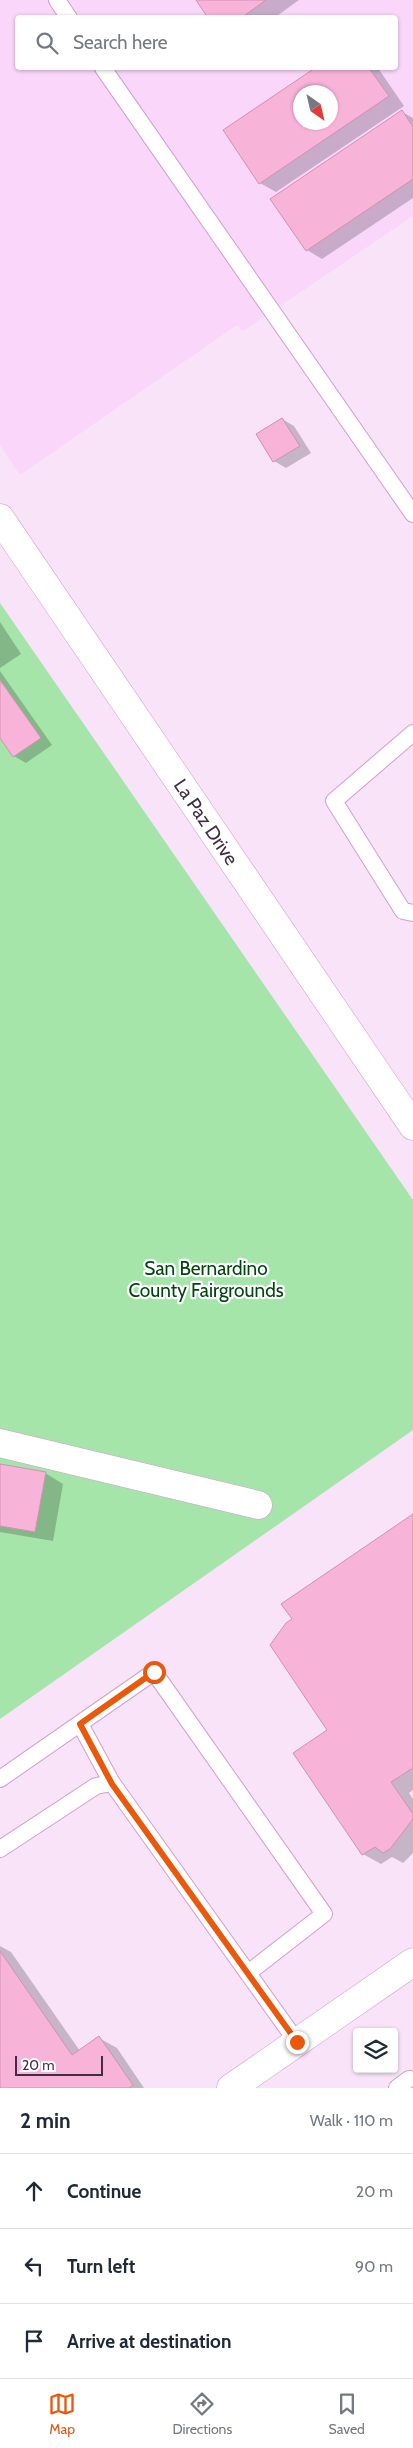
<!DOCTYPE html>
<meta charset="utf-8">
<style>
:root{--surface:#fff;--page:#f6f6f7;--text:#1f2937;--muted:#747a83;--line:#e0e1e3;--accent:#ea580c}
body{margin:0;font-family:Cabin,sans-serif;background:var(--page);color:var(--text)}
.controls{position:absolute;right:15px;bottom:15px;display:grid;overflow:hidden;border-radius:5px;box-shadow:0 1px 4px #0004}
.controls button{width:45px;height:45px;display:grid;place-items:center;padding:0;border:0;border-bottom:1px solid var(--line);background:var(--surface);color:var(--text);font:25px sans-serif}
.compass{position:absolute;left:293px;top:85px;width:45px;height:45px;border-radius:50%;background:var(--surface);box-shadow:0 1px 4px #0004;rotate:146deg}
.scale{position:absolute;left:15px;bottom:12px;width:88px;box-sizing:border-box;padding-left:5px;border:2px solid #422e43;border-top:0;font-size:14px;line-height:18px;white-space:nowrap;color:#422e43;-webkit-text-stroke:4px #fff;paint-order:stroke}
.stop{position:absolute;width:15px;height:15px;margin:-11px;border:4px solid #ea580c;border-radius:50%;background:#fff}
.stop.end{background:#ea580c;border-color:#fff;box-shadow:0 1px 5px #0008}
.list{margin:0;padding:0;list-style:none}
h2{display:flex;justify-content:space-between;align-items:center;height:65px;margin:0;padding:0 20px;font-size:21px}
h2 small{font-size:16px;font-weight:400;color:var(--muted)}
.list li{display:grid;grid-template-columns:32px 1fr auto;gap:15px;align-items:center;box-sizing:border-box;height:75px;padding:0 20px;border-top:1px solid var(--line)}
.list b{display:block;font-size:19px;white-space:nowrap}
.list em{font-size:16px;font-style:normal;color:var(--muted)}
.icon{flex:none;width:28px;height:28px;fill:none;stroke:currentColor;stroke-width:2;stroke-linecap:round;stroke-linejoin:round}
.map{position:relative;flex:none;width:413px;height:2088px;overflow:hidden}
.search{position:absolute;background:var(--surface);box-shadow:0 1px 4px #0004;left:15px;right:15px;top:15px;height:55px;display:flex;align-items:center;gap:12px;box-sizing:border-box;padding:0 18px;border-radius:5px;color:var(--muted);font-size:19px}
.sheet{height:290px;background:var(--surface)}
nav{display:flex;justify-content:space-around;align-items:center;box-sizing:border-box;height:70px;border-top:1px solid var(--line);background:var(--surface);font-size:14px;color:var(--muted)}
nav a{display:grid;justify-items:center;gap:2px}
nav .on{color:var(--accent)}
.map>svg:first-child{display:block}
</style>
<div class="map">
<svg width="413" height="2088" viewBox="0 0 413 2088">
<rect width="100%" height="100%" fill="#f8e3f8"/>
<path fill="#f9d6fa" fill-rule="evenodd" d="M0,0H413V216L243,331L237,325L20,475L0,445ZM18,18H396V68H18ZM300,92H330V122H300Z"/>
<polygon fill="#a5e5a9" points="0,603 413,1200 413,1430 0,1719"/>
<g fill="#0003" fill-rule="evenodd">
<polygon points="198,0 299,0 274,18 210,18"/>
<path d="M317,68H378L404,106L276,192L260,183L224,130ZM300,92H330V122H300Z"/>
<polygon points="402,112 413,118 413,198 322,259 307,250"/>
<polygon points="282,419 294,426 311,453 286,468 274,461 257,435"/>
<polygon points="0,622 21,654 0,668"/>
<polygon points="0,671 52,745 26,763 14,756 0,736"/>
<polygon points="0,1466 45,1473 63,1484 53,1541 0,1532"/>
<polygon points="413,1516 413,1790 409,1793 413,1799 413,1853 403,1863 392,1857 381,1864 363,1854 329,1730"/>
<polygon points="0,1946 11,1952 80,2051 99,2038 117,2048 144,2088 0,2088"/>
</g>
<g fill="#f8b3d8" stroke="#d290b4" fill-rule="evenodd">
<polygon points="196,0 266,0 241,18 208,18"/>
<path d="M315,68H369L389,96L259,184L223,130ZM300,92H330V122H300Z"/>
<polygon points="402,110 413,127 413,179 306,251 270,199"/>
<polygon points="282,418 300,446 273,462 256,434"/>
<polygon points="0,680 41,738 13,757 0,738"/>
<polygon points="0,1464 46,1472 35,1532 0,1526"/>
<polygon points="413,1514 413,1768 391,1782 413,1814 413,1819 390,1849 383,1853 375,1847 362,1855 293,1753 327,1730 270,1645 286,1623 292,1619 281,1604"/>
<polygon points="0,1951 72,2055 99,2036 133,2085 129,2088 0,2088"/>
</g>
<g fill="none" stroke-linecap="round" stroke-linejoin="round">
<g stroke="#d19ed2" stroke-width="18">
<g id="service">
<polyline points="57,0 69,18"/>
<polyline points="103,68 413,514"/>
<polyline points="413,733 334,801 403,911 413,913"/>
<polyline points="80,1724 112,1783"/>
<polyline points="0,1779 154,1672 324,1914 248,1973"/>
<polyline points="0,1849 96,1786 112,1783 297,2042"/>
<polyline points="397,2088 409,2079"/>
</g>
</g>
<g stroke="#d19ed2" stroke-width="29">
<polyline id="minor" points="0,1443 258,1505"/>
</g>
<g stroke="#d19ed2" stroke-width="29">
<g id="tertiary">
<polyline points="0,518 413,1126"/>
<polyline points="231,2088 413,1962"/>
</g>
</g>
<use href="#service" stroke="#fff" stroke-width="16"/>
<use href="#minor" stroke="#fff" stroke-width="28"/>
<use href="#tertiary" stroke="#fff" stroke-width="28"/>
</g>
<g fill="none" stroke-linecap="round" stroke-linejoin="round">
<polyline stroke="#ea580c" stroke-width="6" points="154,1672 80,1724 112,1784 297,2042"/>
</g>
<g text-anchor="middle" dominant-baseline="central" stroke-width="4.5" stroke-linejoin="round" paint-order="stroke">
<g font-size="19" fill="#422e43" stroke="#fff">
<text transform="translate(206 822) rotate(56)">La Paz Drive</text>
</g>
<g font-size="19" fill="#004610" stroke="#fff">
<text x="206" y="1268">San Bernardino<tspan x="206" dy="22">County Fairgrounds</tspan></text>
</g>
</g>
</svg>
<div class="controls">
<button><svg class="icon" aria-label="layers" viewBox="0 0 24 24"><path d="M12 4l9 5-9 5-9-5zM3 14l9 5 9-5"/></svg></button>
</div>
<svg class="compass" viewBox="-18 -18 36 36"><path d="M0-13l5 13h-10z" fill="#e53935"/><path d="M0 13l5-13h-10z" fill="#747a83"/></svg>
<div class="scale">20 m</div>
<div class="stop" style="left:154px;top:1672px"></div>
<div class="stop end" style="left:297px;top:2042px"></div>
<div class="search"><svg class="icon" aria-label="search" viewBox="0 0 24 24"><circle cx="10" cy="10" r="6"/><path d="M15 15l6 6"/></svg>Search here</div>
</div>
<section class="sheet">
<h2>2 min<small>Walk · 110 m</small></h2>
<ul class="list">
<li><svg class="icon" aria-label="ahead" viewBox="0 0 24 24"><path d="M12 20V5M6 11l6-6 6 6"/></svg><div><b>Continue</b></div><em>20 m</em></li>
<li><svg class="icon" aria-label="left" viewBox="0 0 24 24"><path d="M17 20v-9H6M10 6l-5 5 5 5"/></svg><div><b>Turn left</b></div><em>90 m</em></li>
<li><svg class="icon" aria-label="arrive" viewBox="0 0 24 24"><path d="M6 21V4h12l-3 4 3 4H6"/></svg><div><b>Arrive at destination</b></div></li>
</ul>
</section>
<nav>
<a class="on"><svg class="icon" aria-label="map" viewBox="0 0 24 24"><path d="M3 6l6-2 6 2 6-2v14l-6 2-6-2-6 2zM9 4v14M15 6v14"/></svg>Map</a>
<a><svg class="icon" aria-label="directions" viewBox="0 0 24 24"><path d="M12 3l9 9-9 9-9-9zM9 14v-3h6M13 9l2 2-2 2"/></svg>Directions</a>
<a><svg class="icon" aria-label="saved" viewBox="0 0 24 24"><path d="M7 4h10v16l-5-4-5 4z"/></svg>Saved</a>
</nav>
